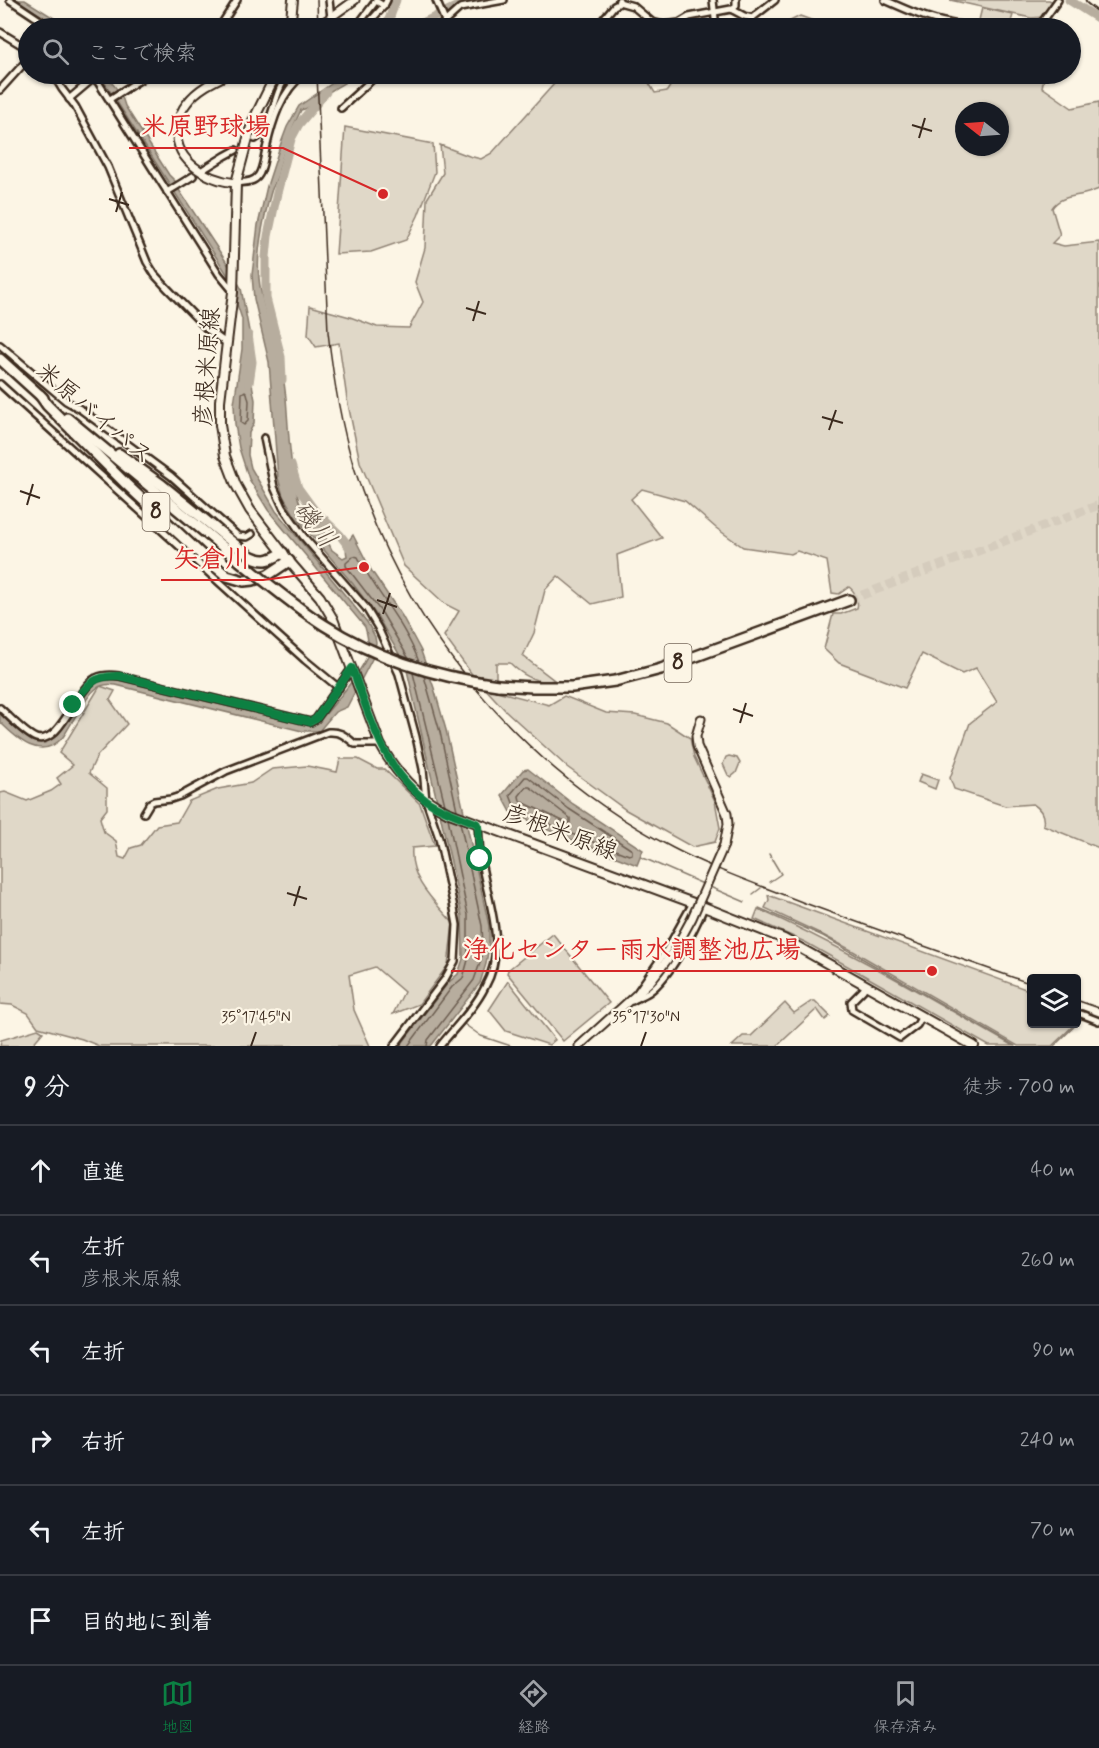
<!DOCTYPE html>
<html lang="ja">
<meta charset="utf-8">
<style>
:root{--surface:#171b24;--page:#242831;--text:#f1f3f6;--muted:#9ea1a6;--line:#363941;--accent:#0b8043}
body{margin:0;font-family:Mynerve,"Klee One",sans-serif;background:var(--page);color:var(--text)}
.controls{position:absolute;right:18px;bottom:18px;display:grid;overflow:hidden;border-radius:6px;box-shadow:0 2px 4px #0004}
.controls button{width:54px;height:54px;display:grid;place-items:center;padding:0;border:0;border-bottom:2px solid var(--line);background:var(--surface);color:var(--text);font:30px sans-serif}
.compass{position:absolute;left:955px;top:102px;width:54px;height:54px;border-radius:50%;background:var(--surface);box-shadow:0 2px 4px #0004;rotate:287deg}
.stop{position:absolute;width:18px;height:18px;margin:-14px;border:4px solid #0b8043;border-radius:50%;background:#fff}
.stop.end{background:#0b8043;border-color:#fff;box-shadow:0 2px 6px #0008}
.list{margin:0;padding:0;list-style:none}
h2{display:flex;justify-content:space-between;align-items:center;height:78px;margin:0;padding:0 24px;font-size:26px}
h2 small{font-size:20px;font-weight:400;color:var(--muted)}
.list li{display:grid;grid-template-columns:39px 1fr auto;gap:18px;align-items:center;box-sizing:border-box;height:90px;padding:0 24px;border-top:2px solid var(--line)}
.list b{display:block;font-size:22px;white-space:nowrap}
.list p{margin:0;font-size:20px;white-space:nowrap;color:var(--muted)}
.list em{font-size:20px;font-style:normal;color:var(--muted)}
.icon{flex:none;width:33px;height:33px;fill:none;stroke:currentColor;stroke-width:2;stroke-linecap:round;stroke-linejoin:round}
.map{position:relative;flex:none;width:1099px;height:1046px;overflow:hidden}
.search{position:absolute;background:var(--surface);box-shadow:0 2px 4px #0004;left:18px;right:18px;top:18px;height:66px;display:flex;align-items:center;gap:15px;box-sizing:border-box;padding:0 21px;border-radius:33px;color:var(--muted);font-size:22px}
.sheet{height:618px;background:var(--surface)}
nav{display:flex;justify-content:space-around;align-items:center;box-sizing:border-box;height:84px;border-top:2px solid var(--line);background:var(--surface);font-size:16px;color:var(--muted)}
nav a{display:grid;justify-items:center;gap:3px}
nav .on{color:var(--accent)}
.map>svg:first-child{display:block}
</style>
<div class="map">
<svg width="1099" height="1046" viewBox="0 0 1099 1046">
<rect width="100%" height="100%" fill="#fcf5e5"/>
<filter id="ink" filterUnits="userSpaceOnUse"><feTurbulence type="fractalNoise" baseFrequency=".0167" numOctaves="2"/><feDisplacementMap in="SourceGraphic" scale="12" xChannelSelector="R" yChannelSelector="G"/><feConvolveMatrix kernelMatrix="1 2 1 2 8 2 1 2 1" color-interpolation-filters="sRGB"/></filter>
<g filter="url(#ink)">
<g fill="#e0d8c8" stroke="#8e8173" stroke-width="1.5" fill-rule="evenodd">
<polygon points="950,0 1049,0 1054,2 1044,17 1031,18"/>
<polygon points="982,8 1013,15 1009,28 978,24"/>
<polygon points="800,16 833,28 835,28 785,28 788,22"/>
<polygon points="898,21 948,26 948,28 885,28"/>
<path d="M563,74H640L646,78L655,93L667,91L678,74H700L710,78L714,77L715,74H1045L1042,87L1072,108L1099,102V189C1094,191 1089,193 1084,194C1072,197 1059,197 1052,208L1060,235L1052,243L1064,246L1099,242V848L1043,825C1045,815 1041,809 1033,804L1005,806L954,789L950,778L970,723L997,702L976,668L962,674L922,654L905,688L839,663L824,649L833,614H841L857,608C859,602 855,591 849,587L839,594L832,593L827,561L797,551L791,554L743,547L716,528L685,501L642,489L631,499L662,538L617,555L621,597L592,604L558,576L545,590L534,633L523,656L554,680C537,684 523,676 510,663H496V691L549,705L564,696L606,713L635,715L667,723L690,738L694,757L715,801L720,828L715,842L692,847L626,810L567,767L505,710L471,673L444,636L459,611L445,604L404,566L360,462L347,399L339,343L316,347L308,335L310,306L350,317L377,327L409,328L423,302L415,282L425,248L427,199L443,173L440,145L469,156L481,159L492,153ZM964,111H1000V147H964Z"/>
<polygon points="345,127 433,144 435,172 418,216 406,240 371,252 336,254"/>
<path d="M100,686L115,691L110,700L127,724L97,756L89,773L107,788V809L100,818L104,832L116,841L119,857L125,859L131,848L141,845L157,825L177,822L189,801L218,789L251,783L272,769L307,766L337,772L340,759H358L377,769H384L420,804L435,846L412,848C409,879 434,901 453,923L448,965L419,1004L393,1014L404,992L375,967L349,975L354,1010L370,1046H99L82,1039L38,1027L28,1013L12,1005L0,1004V793L5,792L27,801L51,791L61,784L57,778L73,765L59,753Z"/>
<polygon points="729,756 737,758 740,763 736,773 731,777 728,775 723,764 726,757"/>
<polygon points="921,774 938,780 935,789 918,782"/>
<polygon points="768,895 1031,991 1032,1023 1076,1023 1052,1046 1018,1046 853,951 817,932 765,908 769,900"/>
<path d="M758,909C846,948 929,998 1013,1046H989L805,942L754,919Z"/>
<polygon points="553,934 609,1003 563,1041 507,973 508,970"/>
<polygon points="508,981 555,1040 549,1045 506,1031 489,1010"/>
<polygon points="812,1001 815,1001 830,1016 825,1020 817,1009 777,1046 732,1046 743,1036 751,1036 785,1003 794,1013"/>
<polygon points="38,1029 43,1032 31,1046 0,1046 1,1040"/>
</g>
<g fill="#b7ad9e" stroke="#85796b" stroke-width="1.5">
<polygon points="16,0 25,0 70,28 61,28"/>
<path d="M99,74H105C112,84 122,92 125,106L169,175L175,181L179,190L227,263L241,288L249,331L251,379L255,400L254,423L249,433L248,455L251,468L276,511L367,622L375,637L376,643L372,659L347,707L335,712L319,731H302L116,685C110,684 103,684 97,688C86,695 71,725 63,737C41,762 17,739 0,722V713C9,722 18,732 29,738C56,757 76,703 89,686C99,680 108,679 119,680L305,725L315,724C326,716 364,668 367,656C370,646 368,637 365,627L268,510L249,479L239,448L235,424L234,404L242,349V319L227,274Z"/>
<path d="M350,74H357C348,82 339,85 329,92C319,98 313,108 301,110C291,130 284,149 279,170C278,178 273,185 271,192C264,217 256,252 259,278C261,302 271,325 278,348C282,364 284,382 286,398C289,432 290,497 309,523L317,517H327L330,522L324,534L332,550L343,558L347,556C345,547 347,542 353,535L371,570L402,616L421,651L434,688L446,730L489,926V946L486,964L480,983L431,1046H400L448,983L458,974L463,959L462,916L451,862L406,666L377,616L353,584L295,516L283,496L278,478L269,362L254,299L252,275L258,225L267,186L281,143L287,127L299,106L340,78Z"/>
<polygon points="528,769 573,804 643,850 637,865 562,836 530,822 527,818 511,812 502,795 523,770"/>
</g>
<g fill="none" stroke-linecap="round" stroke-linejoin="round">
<g stroke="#6d5e51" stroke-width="1.5">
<polygon points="245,391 247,393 249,401 248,421 244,425 241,423 242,393"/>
<path d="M409,659L382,613L346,566V563L354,556L358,557C376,593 405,623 419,662"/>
<polyline points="413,673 445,805"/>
<polyline points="424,676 440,732 457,810"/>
<path d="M525,777H528L569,809L632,850V854L629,855C607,847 584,839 562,830C546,823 532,814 515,808L510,795Z"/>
<polygon points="526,787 530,787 570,818 570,823 567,823 520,801 519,796"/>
<polyline points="408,1046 452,987 463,978 468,960 468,915 448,818"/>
<polyline points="427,1046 428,1040 474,980 480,963 483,946 482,926 460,822"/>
</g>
<g stroke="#85796b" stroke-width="1.5">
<polyline points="0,390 323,680"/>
<polyline points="769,854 781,874 769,882"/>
<polyline points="641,857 703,884"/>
<polyline points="710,887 745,902"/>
<polyline points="753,894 761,888"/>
<polyline points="759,908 823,936 1015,1046"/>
<polyline points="449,1041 464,1024 481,1036 511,1046"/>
<polyline points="1054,1046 1083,1018"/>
</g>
<g stroke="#b7ad9e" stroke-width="9">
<polyline points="1069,0 1099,19"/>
<polyline points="386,28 396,0"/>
<polyline points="412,28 470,0"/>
<polyline points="248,335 252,362 249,383"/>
<polyline points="282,380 281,357 266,298 266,257 268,236 277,193 291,139 299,124 326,92"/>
<polyline points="291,465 298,488 314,510 340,535 353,552"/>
</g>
<polyline stroke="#d5ccbd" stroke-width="9" stroke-dasharray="9 4.5" stroke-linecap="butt" points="849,600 1099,505"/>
<g stroke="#3b2a1e" stroke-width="10">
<g id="minor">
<polyline points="10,0 52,28"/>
<polyline points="329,0 331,18 340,28"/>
<polyline points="436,0 445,21"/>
<polyline points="713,0 716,28"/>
<path d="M885,0C905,9 927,19 949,23C966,27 984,25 1001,28"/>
<polyline points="619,2 633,6 652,22 664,25 679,23 689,17 731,9 744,16 752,18 775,0"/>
<polyline points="733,10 736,5 736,0"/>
<polyline points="219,28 237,0"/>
<polyline points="349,28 360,22 376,1 384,6"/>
<polyline points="364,28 384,6 387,0"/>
<polyline points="438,28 460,8 504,0"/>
<polyline points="596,28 614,6 618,4 619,0"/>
<polyline points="1038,28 1058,0"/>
<polyline points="0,32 28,49"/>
<polyline points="53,74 62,89 75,106 108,167 147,262 155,275 168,289 207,329 226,343"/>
<polyline points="93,74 219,274 233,291"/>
<polyline points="0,90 28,59"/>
<polyline points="69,99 95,77"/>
<polyline points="110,99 149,74"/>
<polyline points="341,108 378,74"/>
<path d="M255,139C274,129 272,92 289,74L301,76"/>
<polyline points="204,169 225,156 236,150"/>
<path d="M236,183C243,182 253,183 258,176C263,170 264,157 266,149C272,122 281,91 304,74"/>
<polyline points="167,192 193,176"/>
<polyline points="0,345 66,401 80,409 171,476 238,536 247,537 252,534"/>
<polyline points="0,384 305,660 339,688"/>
<polyline points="264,438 274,487 283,507 303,536 366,608 378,628 399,674 416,737 423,769 426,800 439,838 453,903 457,925 455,961 445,979 394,1046"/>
<path d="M0,708C10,717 25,734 36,738C60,746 76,689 96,678C103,675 112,675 119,676L311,722L316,719L352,668"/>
<path d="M144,813L150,803L154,801L171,799L180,796L226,771L328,732C341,731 345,736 355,744H380"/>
<polyline points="866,985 863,990 851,1002 852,1010 900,1038 917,1025 922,1016"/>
<polyline points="638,991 666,951 693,903"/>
<path d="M632,1001C637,998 644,995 649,992C670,977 694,931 704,907"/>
<polyline points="1081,1014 1099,1021"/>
<path d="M440,1046C455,1027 474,1009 485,987C508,946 488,903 481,861C479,849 479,836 478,824"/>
</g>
</g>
<g stroke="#3b2a1e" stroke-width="11">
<g id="tertiary">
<polyline points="1090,0 1099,7"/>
<polyline points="327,20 355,0"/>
<path d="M229,74C214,81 197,89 187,103C182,109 179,117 178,124C170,159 206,180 236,183"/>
<polyline points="701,719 696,736 697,746 727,814 728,824 724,845"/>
<polyline points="579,1046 650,982 674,951"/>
</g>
</g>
<g stroke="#3b2a1e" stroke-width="12">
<g id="secondary">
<polyline points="290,28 293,0"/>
<path d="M276,74L252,123L236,183L233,292L220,401V425L225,456L236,485L250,510L289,561L320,597L333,619L380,744C396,774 417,796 447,812L704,907L784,939L974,1046"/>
</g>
</g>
<g stroke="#3b2a1e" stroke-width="14">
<g id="trunk">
<polyline points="0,359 43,398"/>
<polyline points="40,395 47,405 126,484 206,559 227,576 244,581 253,580 268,575 289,561"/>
<polyline points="67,418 240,561"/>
<path d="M119,454L162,485L248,555C264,563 268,561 283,553"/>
<polyline points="498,685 533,687 572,687 615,681 661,669 849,600"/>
</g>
</g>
<use href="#minor" stroke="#fcf5e5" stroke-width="5"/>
<use href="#tertiary" stroke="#fcf5e5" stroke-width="7"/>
<use href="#secondary" stroke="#fcf5e5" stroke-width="8"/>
<use href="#trunk" stroke="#fcf5e5" stroke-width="9"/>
<g stroke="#3b2a1e" stroke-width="1.5">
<polyline points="317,0 318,28"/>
<path d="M317,74L328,332C333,376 340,421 353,464C403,627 522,770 673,848C715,870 759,885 802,902C878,930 955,957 1032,984"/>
<polyline points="1076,1000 1099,1008"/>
</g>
<g stroke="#3b2a1e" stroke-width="11" stroke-linecap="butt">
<g id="tertiary-bridge">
<polyline points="312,28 327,20"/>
<polyline points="674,951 692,918 724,845"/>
</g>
</g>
<g stroke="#3b2a1e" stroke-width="14" stroke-linecap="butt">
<path id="trunk-bridge" d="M240,561C267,583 294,606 324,625C377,659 436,677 498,685"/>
</g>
<use href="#tertiary-bridge" stroke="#fcf5e5" stroke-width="7"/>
<use href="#trunk-bridge" stroke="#fcf5e5" stroke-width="9"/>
</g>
</g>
<g fill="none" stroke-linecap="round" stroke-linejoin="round" filter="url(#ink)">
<path stroke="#0b8043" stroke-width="8" d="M73,705C87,685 93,675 119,676L310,722L316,719L352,668C370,717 384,773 430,803C445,812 462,817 478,824L480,859"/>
</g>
<path fill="none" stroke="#3b2a1e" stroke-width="2" d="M912,125L932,131M919,138L925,118M109,199L129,205M116,212L122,192M466,308L486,314M473,321L479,301M822,417L843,423M829,430L836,410M20,491L40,498M27,505L33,484M377,600L397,607M383,614L390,593M733,709L753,716M740,723L746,703M287,893L307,899M294,906L300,886M251,1046L256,1032M641,1046L646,1032"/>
<g text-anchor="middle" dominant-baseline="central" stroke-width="4.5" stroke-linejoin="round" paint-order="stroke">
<g fill="#fcf5e5" stroke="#75675a" stroke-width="1.5">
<rect x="142.5" y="493" width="27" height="38" rx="4.5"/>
<rect x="664.5" y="644" width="27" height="38" rx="4.5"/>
</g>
<g font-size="22" font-weight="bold" fill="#3b2a1e">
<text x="156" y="512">8</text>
<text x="678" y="663">8</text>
</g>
<g font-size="24" fill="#3b2a1e" stroke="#fcf5e5">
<text transform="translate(208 367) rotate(-86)">彦根米原線</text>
<text transform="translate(94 414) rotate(40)">米原バイパス</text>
<text transform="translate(560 833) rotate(20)">彦根米原線</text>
</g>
<g font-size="26" font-style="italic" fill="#605144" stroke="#fcf5e5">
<text transform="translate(314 525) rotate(51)">磯川</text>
</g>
</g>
<g font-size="15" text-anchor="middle" fill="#3b2a1e" stroke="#fcf5e5" stroke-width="4.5" stroke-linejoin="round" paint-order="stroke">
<text x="256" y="1022">35°17'45"N</text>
<text x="646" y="1022">35°17'30"N</text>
</g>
<path fill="none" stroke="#d62828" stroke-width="2" d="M383 194L283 148H129M364 567L263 580H161M932 971L813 971H451"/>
<g fill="#d62828" stroke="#fcf5e5" stroke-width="2">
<circle cx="383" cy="194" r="6"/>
<circle cx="364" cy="567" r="6"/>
<circle cx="932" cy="971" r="6"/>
</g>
<g font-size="26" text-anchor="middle" font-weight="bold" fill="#d62828" stroke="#fcf5e5" stroke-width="4.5" stroke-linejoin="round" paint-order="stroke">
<text x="206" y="135">米原野球場</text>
<text x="212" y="567">矢倉川</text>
<text x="632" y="958">浄化センター雨水調整池広場</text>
</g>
</svg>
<div class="controls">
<button><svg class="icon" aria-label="layers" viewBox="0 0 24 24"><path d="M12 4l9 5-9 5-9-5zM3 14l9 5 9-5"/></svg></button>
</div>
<svg class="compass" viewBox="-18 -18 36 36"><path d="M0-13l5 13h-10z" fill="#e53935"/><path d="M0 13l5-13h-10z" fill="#9ea1a6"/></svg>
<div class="stop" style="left:480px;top:859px"></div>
<div class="stop end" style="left:73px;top:705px"></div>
<div class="search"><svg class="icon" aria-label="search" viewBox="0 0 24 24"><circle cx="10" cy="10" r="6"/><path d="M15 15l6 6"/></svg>ここで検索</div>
</div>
<section class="sheet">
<h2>9 分<small>徒歩 · 700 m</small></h2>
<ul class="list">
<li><svg class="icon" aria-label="ahead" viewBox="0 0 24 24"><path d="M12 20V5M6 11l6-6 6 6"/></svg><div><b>直進</b></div><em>40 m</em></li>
<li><svg class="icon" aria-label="left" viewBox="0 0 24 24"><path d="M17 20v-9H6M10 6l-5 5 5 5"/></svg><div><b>左折</b><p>彦根米原線</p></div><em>260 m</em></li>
<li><svg class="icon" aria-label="left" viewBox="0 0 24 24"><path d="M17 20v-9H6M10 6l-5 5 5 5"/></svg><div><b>左折</b></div><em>90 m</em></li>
<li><svg class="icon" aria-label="right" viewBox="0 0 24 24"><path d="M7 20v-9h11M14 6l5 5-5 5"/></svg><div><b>右折</b></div><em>240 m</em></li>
<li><svg class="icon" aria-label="left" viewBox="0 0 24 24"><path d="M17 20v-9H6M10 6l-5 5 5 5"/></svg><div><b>左折</b></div><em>70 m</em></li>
<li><svg class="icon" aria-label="arrive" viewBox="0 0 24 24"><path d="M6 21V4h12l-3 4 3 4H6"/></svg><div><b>目的地に到着</b></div></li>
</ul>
</section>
<nav>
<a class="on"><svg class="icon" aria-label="map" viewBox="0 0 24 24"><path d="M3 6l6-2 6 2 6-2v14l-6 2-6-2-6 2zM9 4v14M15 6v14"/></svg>地図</a>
<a><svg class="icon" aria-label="directions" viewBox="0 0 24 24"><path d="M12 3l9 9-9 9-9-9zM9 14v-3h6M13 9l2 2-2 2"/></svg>経路</a>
<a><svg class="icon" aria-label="saved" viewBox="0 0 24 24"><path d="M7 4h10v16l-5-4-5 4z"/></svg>保存済み</a>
</nav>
